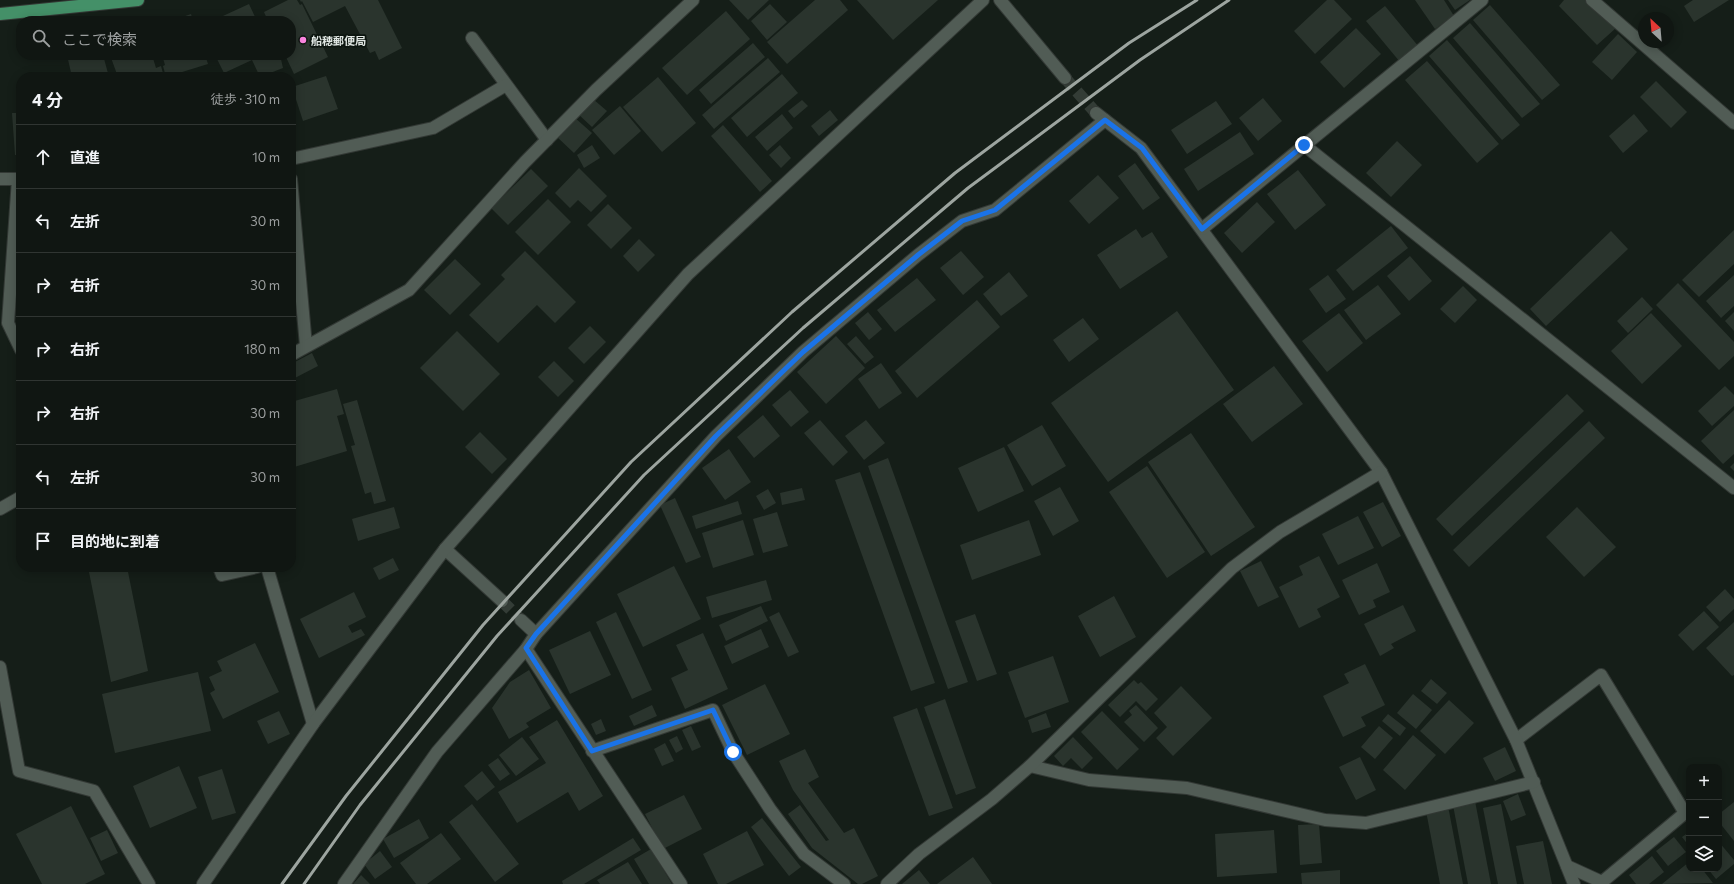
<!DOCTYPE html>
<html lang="ja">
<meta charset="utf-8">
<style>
:root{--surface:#101612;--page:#1e2320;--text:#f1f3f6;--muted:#9c9f9f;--line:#303532}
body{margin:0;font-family:Commissioner,"Noto Sans JP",sans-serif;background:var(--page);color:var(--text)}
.controls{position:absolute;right:12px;bottom:12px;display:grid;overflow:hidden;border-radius:8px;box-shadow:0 2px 10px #0003}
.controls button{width:36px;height:36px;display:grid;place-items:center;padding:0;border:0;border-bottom:1px solid var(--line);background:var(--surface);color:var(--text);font:20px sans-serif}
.compass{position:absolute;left:1638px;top:12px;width:36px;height:36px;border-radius:50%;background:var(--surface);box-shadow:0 2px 10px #0003;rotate:334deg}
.stop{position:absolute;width:12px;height:12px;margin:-9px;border:3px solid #1a73e8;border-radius:50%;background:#fff}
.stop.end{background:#1a73e8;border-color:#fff;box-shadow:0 1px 4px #0008}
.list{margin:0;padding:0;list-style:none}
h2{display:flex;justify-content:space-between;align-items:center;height:52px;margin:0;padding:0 16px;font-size:17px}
h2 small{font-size:13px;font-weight:400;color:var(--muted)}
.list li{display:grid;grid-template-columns:26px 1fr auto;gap:12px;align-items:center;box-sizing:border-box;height:64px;padding:0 16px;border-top:1px solid var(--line)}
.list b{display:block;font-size:15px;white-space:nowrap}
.list em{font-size:13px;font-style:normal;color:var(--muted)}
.icon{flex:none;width:22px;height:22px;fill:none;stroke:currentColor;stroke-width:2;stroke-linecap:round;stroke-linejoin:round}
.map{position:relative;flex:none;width:1734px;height:884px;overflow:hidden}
.search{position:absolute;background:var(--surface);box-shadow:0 2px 10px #0003;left:16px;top:16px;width:280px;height:44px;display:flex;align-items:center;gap:10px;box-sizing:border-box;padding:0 14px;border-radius:16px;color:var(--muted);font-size:15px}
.panel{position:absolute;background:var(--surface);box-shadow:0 2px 10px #0003;left:16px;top:72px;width:280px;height:500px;border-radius:16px}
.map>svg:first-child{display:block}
</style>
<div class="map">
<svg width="1734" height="884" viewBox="0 0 1734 884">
<rect width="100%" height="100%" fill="#151e18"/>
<g fill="#2a342d">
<polygon points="288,0 297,0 300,5 302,4 328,57 294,74 285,55 291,55 291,21 268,21 264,12"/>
<polygon points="300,0 378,0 402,48 379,60 375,51 370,53 345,6 313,22 302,1 301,2"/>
<polygon points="729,0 769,0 748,20"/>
<polygon points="815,0 840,0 848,10 787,64 767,42"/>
<polygon points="857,0 938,0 893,40"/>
<polygon points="1327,0 1334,0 1352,19 1315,54 1294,31"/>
<polygon points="1415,0 1444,0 1454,16 1435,29"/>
<polygon points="1448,0 1470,0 1455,10"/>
<polygon points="1564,0 1589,0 1616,28 1597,45 1559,6"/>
<polygon points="1693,0 1729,0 1694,22 1684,6"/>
<polygon points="249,4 257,21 212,21"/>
<polygon points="770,4 787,22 767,40 751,21"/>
<polygon points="1490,5 1560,85 1542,100 1473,20"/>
<polygon points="1385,6 1419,47 1400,62 1366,21"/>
<polygon points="726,11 750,39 687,95 662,68"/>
<polygon points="191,14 193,21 171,21"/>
<polygon points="1470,23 1540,104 1522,118 1453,38"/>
<polygon points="1356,28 1381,54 1344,88 1320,62"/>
<polygon points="1618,34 1637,52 1612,80 1592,62"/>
<polygon points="1447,40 1520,125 1502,140 1429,56"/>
<polygon points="753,43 765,57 711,104 699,90"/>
<polygon points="67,55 103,55 109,77 72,77"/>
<polygon points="110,55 152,55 156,68 161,66 164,77 125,77 125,75 118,77"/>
<polygon points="162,55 205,55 208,64 166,77 163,66 165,65"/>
<polygon points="215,55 280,55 283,68 260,77 252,60 224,73"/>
<polygon points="768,58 780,72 714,129 702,115"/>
<polygon points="1427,61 1499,144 1477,163 1405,80"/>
<polygon points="782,74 798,93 747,137 731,118"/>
<polygon points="326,76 338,109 303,121 292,87"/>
<polygon points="658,77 696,123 662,152 623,107"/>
<polygon points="1656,81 1687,112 1671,128 1640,97"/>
<polygon points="1263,98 1282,121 1258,141 1239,118"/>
<polygon points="593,99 607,111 592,127 578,114"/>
<polygon points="802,100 808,106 794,118 788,111"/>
<polygon points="1216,101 1232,124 1187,154 1171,130"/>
<polygon points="620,106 641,131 614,155 592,130"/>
<polygon points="830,110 838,120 819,136 811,126"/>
<polygon points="12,113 21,113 21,155 15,155"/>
<polygon points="782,114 793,128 767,151 755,137"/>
<polygon points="1634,114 1648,131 1623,153 1609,136"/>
<polygon points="574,117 592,133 574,153 556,136"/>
<polygon points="723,125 772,181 760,192 711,136"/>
<polygon points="1240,132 1254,154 1198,191 1184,169"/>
<polygon points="1397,141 1422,165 1391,197 1366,173"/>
<polygon points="592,145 600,158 584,168 577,155"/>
<polygon points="780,145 791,158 781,168 769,155"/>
<polygon points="1135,163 1160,198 1143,210 1118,176"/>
<polygon points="579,168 607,196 591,212 578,200 570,208 555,193"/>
<polygon points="531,169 548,186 508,225 491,208"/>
<polygon points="1298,170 1326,205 1295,230 1267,194"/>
<polygon points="1098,175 1119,198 1089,224 1069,201"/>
<polygon points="548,199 571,222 538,255 515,232"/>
<polygon points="1257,202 1275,222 1242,253 1224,233"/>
<polygon points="608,204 632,228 611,249 587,225"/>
<polygon points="1391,226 1408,248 1353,291 1336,270"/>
<polygon points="1136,229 1142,238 1152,232 1168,257 1120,289 1097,255"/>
<polygon points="1734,230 1734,264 1699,297 1682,280"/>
<polygon points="1611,231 1628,249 1546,326 1530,309"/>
<polygon points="639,239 655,255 638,272 623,256"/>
<polygon points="525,251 576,302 555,323 537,305 498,343 469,315 505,279 501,275"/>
<polygon points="961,251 984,277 963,295 940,268"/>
<polygon points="1410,256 1432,281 1409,301 1387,276"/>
<polygon points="455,259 481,284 450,315 424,290"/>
<polygon points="1009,272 1028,296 1001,316 983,294"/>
<polygon points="1328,275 1346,299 1326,313 1309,289"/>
<polygon points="1734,275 1734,306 1721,318 1706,301"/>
<polygon points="917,278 936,300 895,332 877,310"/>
<polygon points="1678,283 1734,342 1734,356 1719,370 1656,305"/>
<polygon points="1378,285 1401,314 1366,340 1344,310"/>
<polygon points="1463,286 1477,300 1455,323 1440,309"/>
<polygon points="1642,297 1653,309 1628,333 1617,321"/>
<polygon points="977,300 1000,327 917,398 895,371"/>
<polygon points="1177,311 1234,390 1108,482 1051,403"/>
<polygon points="868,312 882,329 869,340 855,323"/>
<polygon points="1734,312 1734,331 1725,321"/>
<polygon points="1339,313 1363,343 1327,372 1302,341"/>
<polygon points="1651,313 1682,346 1642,384 1611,351"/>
<polygon points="1083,318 1099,339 1069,362 1053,340"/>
<polygon points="590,326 606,342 584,364 568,348"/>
<polygon points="457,331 500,374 463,411 420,368"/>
<polygon points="836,336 865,368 826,404 797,372"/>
<polygon points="856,336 874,357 865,364 847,344"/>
<polygon points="312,353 318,366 291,380 291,364"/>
<polygon points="554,361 574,381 558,397 538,377"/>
<polygon points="881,363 902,393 879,409 858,379"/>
<polygon points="1274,366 1303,404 1252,442 1223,404"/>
<polygon points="1725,386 1734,395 1734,406 1712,426 1698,411"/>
<polygon points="337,389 344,414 337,416 347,451 291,468 291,402"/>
<polygon points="790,390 809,412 791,427 772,405"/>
<polygon points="1567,394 1584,411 1452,536 1436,519"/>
<polygon points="357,400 386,501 374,504 371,492 365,494 351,446 355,445 343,404"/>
<polygon points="1734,410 1734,454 1723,464 1701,441"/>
<polygon points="763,415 780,436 754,458 737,437"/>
<polygon points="820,420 848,452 833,466 804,433"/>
<polygon points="866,420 885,443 864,460 845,436"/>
<polygon points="1589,421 1605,438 1469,567 1453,550"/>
<polygon points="1042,425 1066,466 1032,486 1007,445"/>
<polygon points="480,432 507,459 492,474 465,447"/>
<polygon points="1191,433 1255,527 1211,556 1148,462"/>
<polygon points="1004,447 1024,491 978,512 958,468"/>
<polygon points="729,449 751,482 725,500 702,468"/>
<polygon points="888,458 968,682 948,689 868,466"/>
<polygon points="1734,463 1734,471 1730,467"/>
<polygon points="1147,466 1205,552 1167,578 1109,492"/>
<polygon points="860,472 935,683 911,691 835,480"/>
<polygon points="1060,487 1079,521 1053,536 1034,501"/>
<polygon points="802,488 805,500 782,505 780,493"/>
<polygon points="768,489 776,503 764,510 756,496"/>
<polygon points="675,498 701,557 686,563 660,505"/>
<polygon points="738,501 742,514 696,529 692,516"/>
<polygon points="1383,502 1401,536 1382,547 1363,512"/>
<polygon points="394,507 400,528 358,541 352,519"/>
<polygon points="1577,507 1616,547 1584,577 1546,537"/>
<polygon points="777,512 788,546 763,553 753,519"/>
<polygon points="1358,516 1374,548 1338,565 1322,534"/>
<polygon points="743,520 754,555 713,568 702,533"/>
<polygon points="1029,520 1041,555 972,580 960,545"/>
<polygon points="1319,556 1340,597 1317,609 1321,617 1299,628 1279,587 1303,575 1299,566"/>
<polygon points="393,558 399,570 379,580 373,568"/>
<polygon points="1261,561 1279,597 1258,607 1240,571"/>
<polygon points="1377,563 1390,592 1373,600 1376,607 1359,615 1342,580"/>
<polygon points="674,566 701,619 643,647 617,594"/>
<polygon points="88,567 127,567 148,671 111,682"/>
<polygon points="154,567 166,567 155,571"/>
<polygon points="766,580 772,600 712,618 706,597"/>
<polygon points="1725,589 1734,599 1734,609 1720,622 1706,607"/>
<polygon points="354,592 366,617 348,626 352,633 361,629 365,635 319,658 300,619"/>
<polygon points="1114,596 1136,637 1100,657 1078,616"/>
<polygon points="1403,605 1416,631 1391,644 1394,648 1380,656 1364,624"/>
<polygon points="761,606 768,621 726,641 719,625"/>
<polygon points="1704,611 1719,627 1693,651 1678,635"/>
<polygon points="616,612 652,690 632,699 596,622"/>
<polygon points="779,612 799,652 788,657 769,617"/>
<polygon points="975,614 997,674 977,681 955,621"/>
<polygon points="1734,622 1734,675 1732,676 1706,648"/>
<polygon points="761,629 769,647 732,664 724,646"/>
<polygon points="590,631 611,675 570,694 549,650"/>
<polygon points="703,633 728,689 685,709 671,678 688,670 676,645"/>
<polygon points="255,643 279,692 223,719 210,693 215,690 209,677 222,671 217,661"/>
<polygon points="1053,656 1069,702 1025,718 1008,672"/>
<polygon points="1365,664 1385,705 1361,717 1366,726 1343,737 1323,696 1349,683 1344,674"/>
<polygon points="529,670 551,708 526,723 529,727 509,739 492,708 510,682"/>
<polygon points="198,672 211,731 115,753 102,694"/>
<polygon points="1431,679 1447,693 1437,704 1421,691"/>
<polygon points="1134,680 1138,684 1141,682 1158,699 1146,711 1136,701 1120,717 1108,705"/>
<polygon points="765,684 790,734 747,755 722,705"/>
<polygon points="1181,686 1212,718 1173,756 1156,738 1167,727 1154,713"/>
<polygon points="1413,694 1432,710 1416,729 1397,713"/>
<polygon points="945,699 976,788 956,795 924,707"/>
<polygon points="1449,700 1474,723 1445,754 1420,731"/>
<polygon points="652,705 657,716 634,726 629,716"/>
<polygon points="1136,705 1158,728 1144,742 1124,722 1132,715 1129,711"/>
<polygon points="917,708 953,808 929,816 893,717"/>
<polygon points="279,711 290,734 268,744 257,721"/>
<polygon points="1102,711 1139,749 1117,770 1081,732"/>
<polygon points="1046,713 1051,727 1032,733 1028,720"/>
<polygon points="1388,714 1406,728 1400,736 1382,721"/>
<polygon points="601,719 606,731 596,735 591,724"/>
<polygon points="557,720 603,796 579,811 568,792 517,823 498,792 546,763 529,737"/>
<polygon points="691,726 701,747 692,751 682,730"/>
<polygon points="1379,726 1393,738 1375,759 1361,747"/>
<polygon points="1413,735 1436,755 1405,790 1383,770"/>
<polygon points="677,736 683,749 676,753 669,740"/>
<polygon points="522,737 539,759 516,776 499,755"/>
<polygon points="1073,737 1093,758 1082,769 1071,758 1063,766 1054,756"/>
<polygon points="665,743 674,761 662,766 654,749"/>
<polygon points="1505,747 1516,771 1495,781 1483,758"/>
<polygon points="805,749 819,777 808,783 844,833 854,828 878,876 862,884 858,884 812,848 788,814 800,805 826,841 829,840 793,790 779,761"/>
<polygon points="1360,757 1376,790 1356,800 1339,767"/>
<polygon points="498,758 510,774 500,781 488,765"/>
<polygon points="179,766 197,808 150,828 133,786"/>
<polygon points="222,769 236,813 212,820 198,777"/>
<polygon points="482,771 495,787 477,801 464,786"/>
<polygon points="1518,794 1526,815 1511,821 1503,801"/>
<polygon points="684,795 702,829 663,849 645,814"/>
<polygon points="1475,801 1491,884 1468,884 1453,805"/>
<polygon points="1734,802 1734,841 1719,822 1719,814"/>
<polygon points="472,804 519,864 495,882 449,822"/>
<polygon points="1501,804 1517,884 1498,884 1483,808"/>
<polygon points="71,806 105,874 85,884 42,884 16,834"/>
<polygon points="1448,806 1463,884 1440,884 1426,811"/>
<polygon points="762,818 801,867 789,876 751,827"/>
<polygon points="419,819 429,838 394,858 383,839"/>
<polygon points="1319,824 1322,863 1300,865 1298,825"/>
<polygon points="107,830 118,853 101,861 90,838"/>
<polygon points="1274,830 1277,873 1217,877 1215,834"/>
<polygon points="747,831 764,865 726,884 718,884 703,854"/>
<polygon points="1689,832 1689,846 1682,837"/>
<polygon points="441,833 461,859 427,884 416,884 400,863"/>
<polygon points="1674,837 1686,852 1668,866 1656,851"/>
<polygon points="633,838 641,850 584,884 563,884 562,881"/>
<polygon points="1543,841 1552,884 1524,884 1516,846"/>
<polygon points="1719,842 1734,860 1734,864 1716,879 1708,869 1719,869"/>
<polygon points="651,849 672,884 649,884 634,859"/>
<polygon points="380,851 392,867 375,879 364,864"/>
<polygon points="1652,856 1664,872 1649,884 1636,884 1629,875"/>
<polygon points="973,857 992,884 937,884"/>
<polygon points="628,862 642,884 600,884 597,880"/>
<polygon points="1689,862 1689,869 1702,869 1713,883 1662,884"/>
<polygon points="919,870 930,884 902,884"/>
<polygon points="1340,870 1340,884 1302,884 1301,873"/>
<polygon points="361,875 370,884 353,884"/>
</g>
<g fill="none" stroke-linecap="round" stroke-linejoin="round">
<g stroke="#333c36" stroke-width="12" stroke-dasharray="12 6" stroke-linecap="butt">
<polyline points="1065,78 1096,113"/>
<polyline points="502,601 521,620"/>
</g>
<g stroke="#333935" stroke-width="14">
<polyline id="lane" points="1516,740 1601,675 1685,813 1602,882 1567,866"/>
</g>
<g stroke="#333935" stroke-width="14">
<g id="street">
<polyline points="1000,0 1065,78"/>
<polyline points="1592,0 1734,123"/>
<polyline points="472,38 547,140"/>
<polyline points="1096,113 1141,148 1381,472 1516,740 1574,884"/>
<polyline points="1304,145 1734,488"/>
<polyline points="291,159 433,128 506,85"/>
<polyline points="0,179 18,179 8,323 21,350"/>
<polyline points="291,179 306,346"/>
<polyline points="1202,229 1482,0"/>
<polyline points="291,355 409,290 525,162 596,90 693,0"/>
<polyline points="0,509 21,497"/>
<polyline points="445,549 502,601"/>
<polyline points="219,567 222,575 257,567"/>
<polyline points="267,567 313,724"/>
<polyline points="536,634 716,436 803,352 918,255 962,221 995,210 1105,120"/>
<polyline points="526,649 681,884"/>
<polyline points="0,667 19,771 94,791 149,884"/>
<polyline points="592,751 713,710 733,752 770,809 804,854 844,884"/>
<polyline points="1030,766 1089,780 1187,788 1325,820 1366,823 1534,782"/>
<polyline points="203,884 313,724 445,549 688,274 983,0"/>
<polyline points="344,884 437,752 526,649 536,634 521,620"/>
<polyline points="887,884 919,854 992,799 1030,766 1232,568 1280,532 1381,472"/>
</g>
</g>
<g stroke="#333935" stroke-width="14">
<polyline id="primary" points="0,14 138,0"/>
</g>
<use href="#lane" stroke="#515c55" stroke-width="12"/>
<use href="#street" stroke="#515c55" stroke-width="12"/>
<use href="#primary" stroke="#449068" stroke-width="12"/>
<g stroke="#9da5a0" stroke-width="3">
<polyline points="282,884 346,796 483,625 631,462 792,312 955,173 1129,43 1197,0"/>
<polyline points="304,884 360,805 497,636 644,475 803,328 968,188 1140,60 1229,0"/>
</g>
</g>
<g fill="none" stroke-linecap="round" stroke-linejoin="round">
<polyline stroke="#1a73e8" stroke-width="5" points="733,752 713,710 592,751 526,648 536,634 716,436 803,352 918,255 962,221 995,210 1105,120 1142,148 1202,229 1304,145"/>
</g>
<circle fill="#fd86e1" stroke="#0c150f" stroke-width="1.5" cx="303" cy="40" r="4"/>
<g text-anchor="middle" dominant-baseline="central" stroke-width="3.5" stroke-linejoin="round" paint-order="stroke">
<g font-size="11" font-weight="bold" fill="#e0e7e3" stroke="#0c150f" text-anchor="start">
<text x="311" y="40">船穂郵便局</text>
</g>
</g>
</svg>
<div class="controls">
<button>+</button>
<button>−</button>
<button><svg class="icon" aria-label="layers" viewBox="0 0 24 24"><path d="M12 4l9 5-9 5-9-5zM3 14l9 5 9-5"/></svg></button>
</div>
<svg class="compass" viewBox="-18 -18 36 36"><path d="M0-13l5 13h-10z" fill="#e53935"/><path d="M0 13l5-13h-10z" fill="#9c9f9f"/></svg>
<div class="stop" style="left:733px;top:752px"></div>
<div class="stop end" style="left:1304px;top:145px"></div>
<div class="search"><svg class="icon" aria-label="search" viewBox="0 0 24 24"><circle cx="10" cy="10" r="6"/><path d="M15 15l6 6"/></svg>ここで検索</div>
<section class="panel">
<h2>4 分<small>徒歩 · 310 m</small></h2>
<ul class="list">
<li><svg class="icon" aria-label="ahead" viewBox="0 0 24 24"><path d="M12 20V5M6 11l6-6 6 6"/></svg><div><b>直進</b></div><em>10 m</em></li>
<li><svg class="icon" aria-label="left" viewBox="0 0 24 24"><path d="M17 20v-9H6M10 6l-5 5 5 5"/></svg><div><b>左折</b></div><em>30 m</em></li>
<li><svg class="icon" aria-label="right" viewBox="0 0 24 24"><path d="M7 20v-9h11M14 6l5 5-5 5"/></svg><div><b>右折</b></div><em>30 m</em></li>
<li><svg class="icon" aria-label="right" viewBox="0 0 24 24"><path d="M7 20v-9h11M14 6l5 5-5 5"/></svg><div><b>右折</b></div><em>180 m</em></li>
<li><svg class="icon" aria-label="right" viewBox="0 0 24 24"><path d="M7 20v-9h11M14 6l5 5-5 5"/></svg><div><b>右折</b></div><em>30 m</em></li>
<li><svg class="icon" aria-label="left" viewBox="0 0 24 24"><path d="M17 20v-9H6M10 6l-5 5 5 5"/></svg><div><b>左折</b></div><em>30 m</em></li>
<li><svg class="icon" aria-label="arrive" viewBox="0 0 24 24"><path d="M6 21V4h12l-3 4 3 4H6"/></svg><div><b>目的地に到着</b></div></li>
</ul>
</section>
</div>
